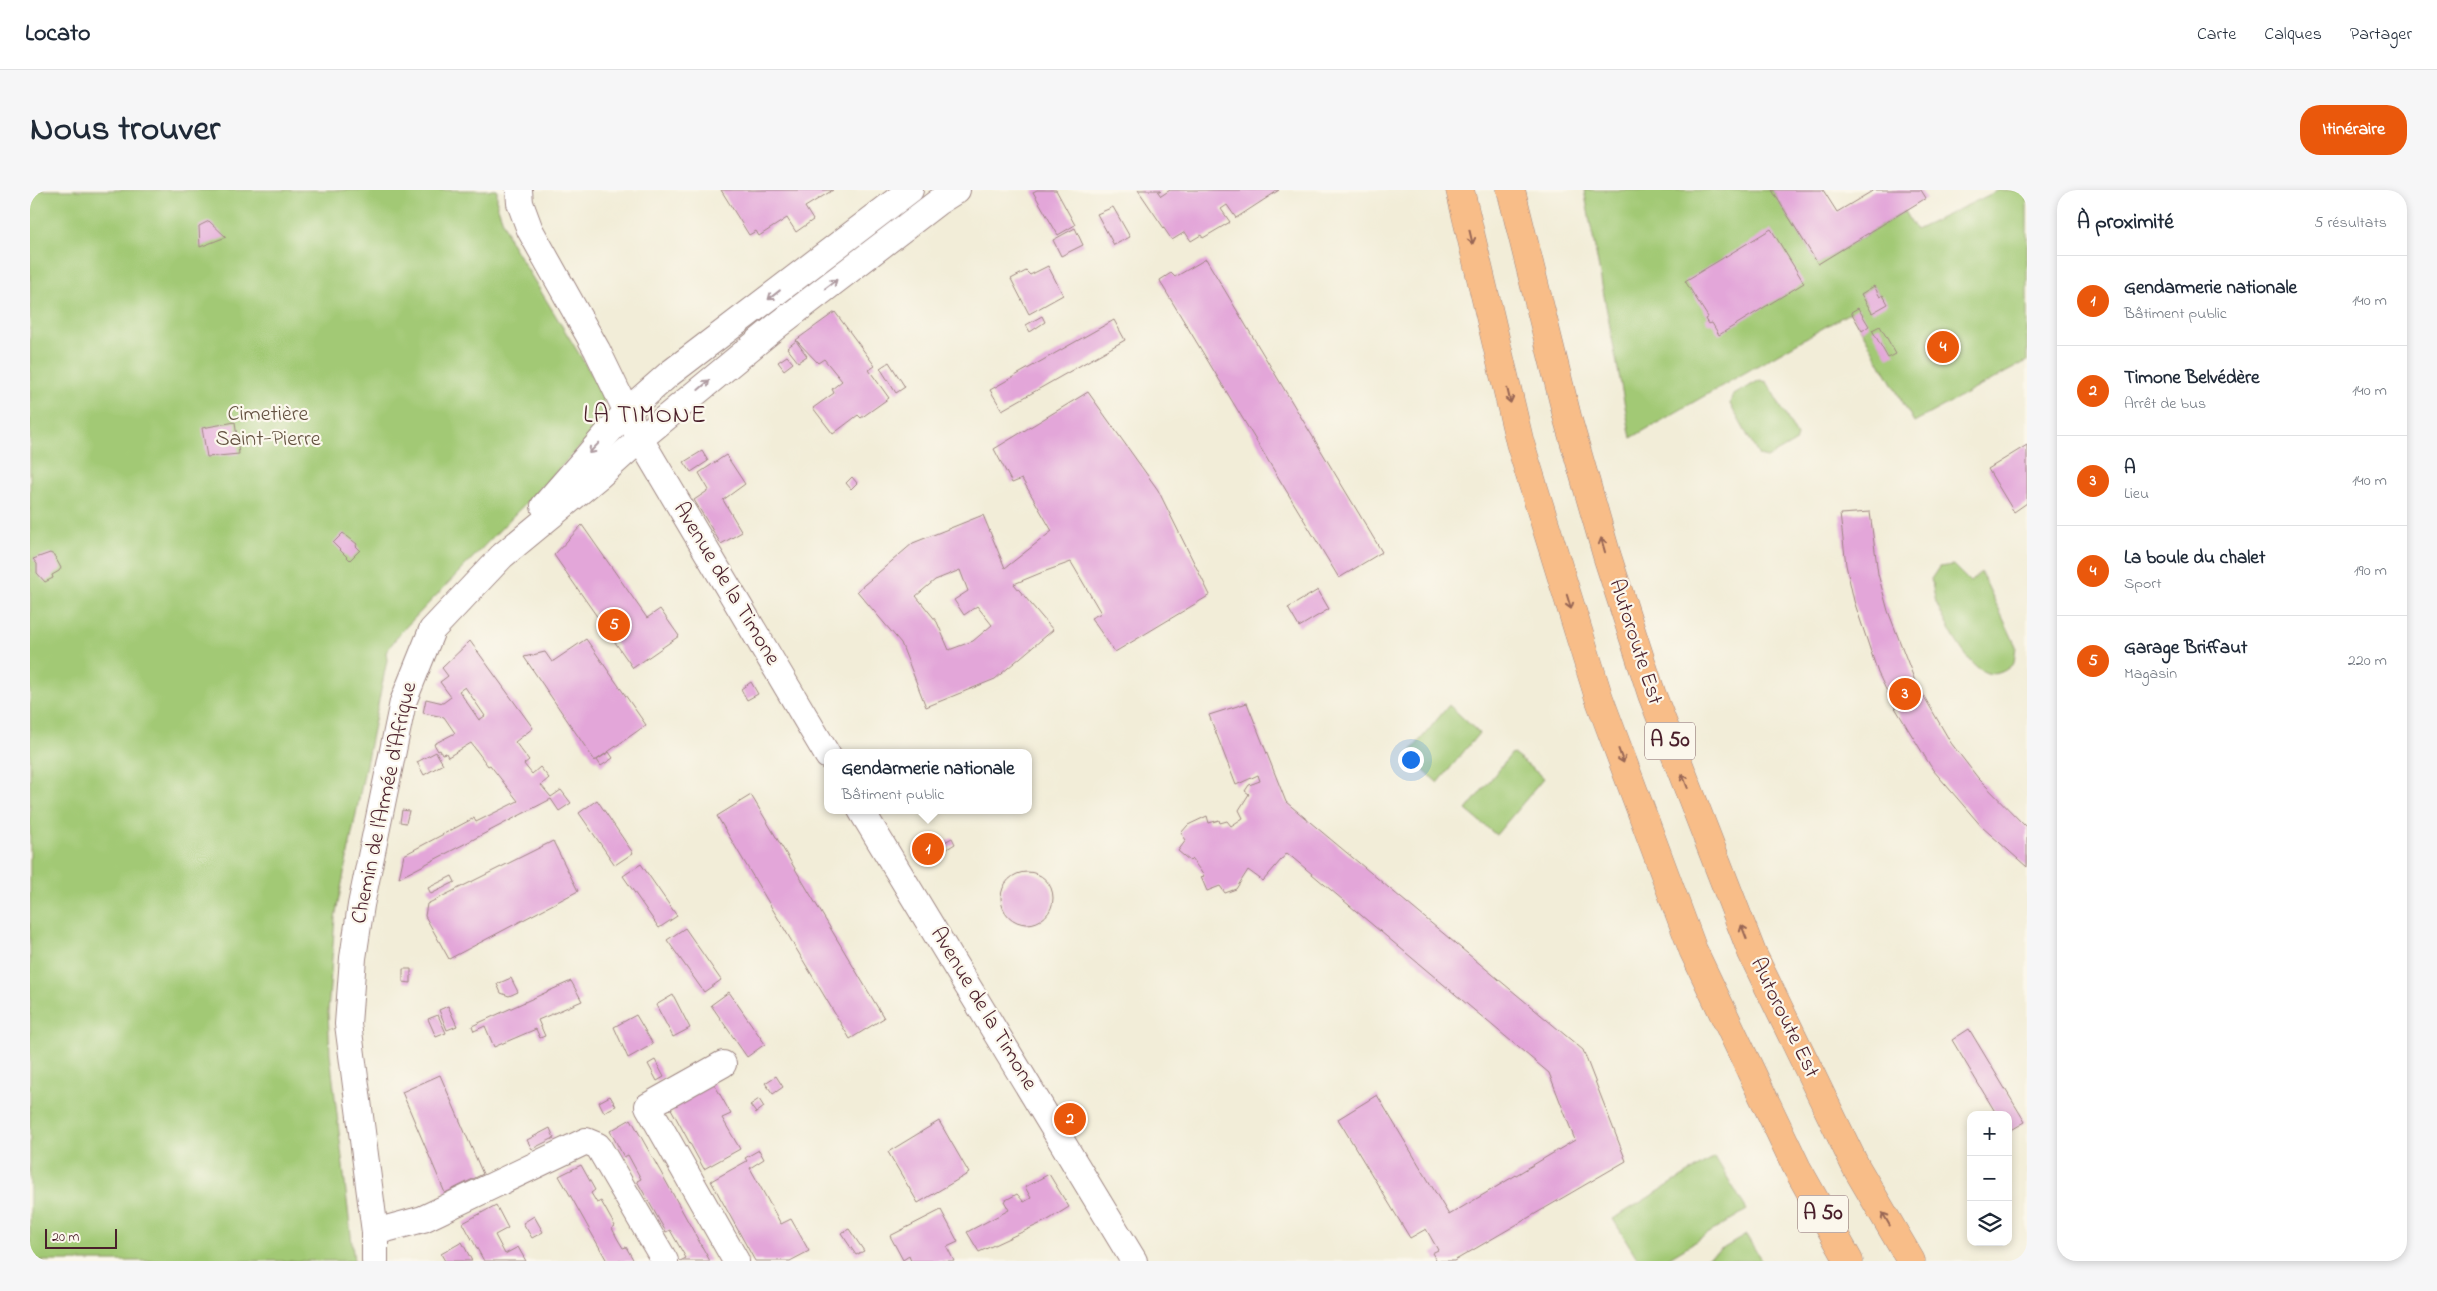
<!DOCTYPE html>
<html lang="fr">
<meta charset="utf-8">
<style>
:root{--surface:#fff;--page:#f6f6f7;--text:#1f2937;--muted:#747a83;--line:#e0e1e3;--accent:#ea580c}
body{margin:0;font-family:"Indie Flower",sans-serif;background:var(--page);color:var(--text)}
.controls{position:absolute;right:15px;bottom:15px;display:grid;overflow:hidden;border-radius:10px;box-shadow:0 2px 8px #0003}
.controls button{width:45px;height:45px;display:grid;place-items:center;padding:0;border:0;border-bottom:1px solid var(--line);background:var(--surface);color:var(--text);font:25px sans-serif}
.scale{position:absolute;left:15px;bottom:12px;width:72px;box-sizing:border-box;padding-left:5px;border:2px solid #4a1f2b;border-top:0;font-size:14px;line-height:18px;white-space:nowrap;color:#4a1f2b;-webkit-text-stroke:4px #fbf7ec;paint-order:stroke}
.you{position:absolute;left:1380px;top:569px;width:18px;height:18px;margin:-12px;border:4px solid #fff;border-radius:50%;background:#1a73e8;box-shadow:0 0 0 8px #1a73e833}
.badge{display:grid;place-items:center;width:32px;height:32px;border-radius:50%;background:var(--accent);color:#fff;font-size:16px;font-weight:700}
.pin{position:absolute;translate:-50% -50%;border:2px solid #fff;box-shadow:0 1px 5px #0006}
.popup{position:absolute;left:794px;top:559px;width:208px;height:65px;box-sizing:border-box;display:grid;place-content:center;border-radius:10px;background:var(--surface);filter:drop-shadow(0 1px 4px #0005);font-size:16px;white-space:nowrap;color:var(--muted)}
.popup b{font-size:19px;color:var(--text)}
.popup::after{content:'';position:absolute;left:50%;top:100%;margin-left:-10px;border:10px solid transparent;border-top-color:var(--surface)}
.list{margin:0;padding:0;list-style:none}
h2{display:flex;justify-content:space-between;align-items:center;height:65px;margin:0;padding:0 20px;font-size:21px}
h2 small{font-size:16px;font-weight:400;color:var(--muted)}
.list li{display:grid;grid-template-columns:32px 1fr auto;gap:15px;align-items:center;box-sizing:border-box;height:90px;padding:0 20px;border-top:1px solid var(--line)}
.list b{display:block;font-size:19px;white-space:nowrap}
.list p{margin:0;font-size:16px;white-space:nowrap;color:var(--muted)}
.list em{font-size:16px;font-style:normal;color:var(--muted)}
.icon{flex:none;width:28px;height:28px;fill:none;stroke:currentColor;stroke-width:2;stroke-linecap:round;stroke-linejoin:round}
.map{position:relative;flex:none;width:1997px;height:1071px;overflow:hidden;border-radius:20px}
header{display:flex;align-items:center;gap:30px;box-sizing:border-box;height:70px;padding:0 25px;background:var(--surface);border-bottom:1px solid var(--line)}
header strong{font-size:24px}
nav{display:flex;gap:28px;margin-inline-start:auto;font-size:18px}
.intro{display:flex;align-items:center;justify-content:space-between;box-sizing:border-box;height:120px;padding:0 30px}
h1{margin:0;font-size:35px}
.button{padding:12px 22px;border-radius:20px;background:var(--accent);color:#fff;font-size:18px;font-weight:700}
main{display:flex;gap:30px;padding:0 30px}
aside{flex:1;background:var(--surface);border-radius:20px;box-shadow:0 2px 8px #0003}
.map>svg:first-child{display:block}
</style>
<header>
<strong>Locato</strong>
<nav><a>Carte</a><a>Calques</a><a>Partager</a></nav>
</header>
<div class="intro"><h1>Nous trouver</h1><a class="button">Itinéraire</a></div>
<main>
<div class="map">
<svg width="1997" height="1071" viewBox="0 0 1997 1071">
<rect width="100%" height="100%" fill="#fbf7ec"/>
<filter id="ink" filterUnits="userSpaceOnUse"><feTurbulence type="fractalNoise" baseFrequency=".02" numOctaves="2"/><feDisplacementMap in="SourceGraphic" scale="10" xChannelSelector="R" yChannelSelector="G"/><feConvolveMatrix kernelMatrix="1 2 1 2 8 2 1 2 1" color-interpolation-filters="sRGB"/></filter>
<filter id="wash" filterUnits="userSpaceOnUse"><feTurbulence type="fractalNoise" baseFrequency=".0096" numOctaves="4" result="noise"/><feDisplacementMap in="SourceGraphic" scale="20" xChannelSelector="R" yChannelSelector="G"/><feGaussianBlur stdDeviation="1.12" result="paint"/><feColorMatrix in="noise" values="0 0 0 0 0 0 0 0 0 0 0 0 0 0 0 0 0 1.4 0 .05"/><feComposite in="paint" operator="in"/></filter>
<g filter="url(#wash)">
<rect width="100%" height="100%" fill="#f2edd8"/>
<g fill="#a2c974" stroke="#767450" fill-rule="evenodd">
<polygon points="0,0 467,0 467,15 480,51 573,203 574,232 370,443 356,462 357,470 305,728 298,822 300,864 324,1071 0,1071"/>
<path d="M1554,0H1742L1788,74L1875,21L1886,40L1969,0H1997V171L1884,232L1821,122L1601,248ZM1844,96L1849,105L1836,113L1831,104Z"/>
<polygon points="1730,190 1737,192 1767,246 1765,252 1737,268 1729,266 1700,214 1702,206"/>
<path d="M1923,375L1940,392L1951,382L1986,456L1984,473C1977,480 1968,486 1957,483C1937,477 1914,431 1906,412C1904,405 1903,397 1901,389L1909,377Z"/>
<polygon points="1419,515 1449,543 1408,593 1377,566"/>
<polygon points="1482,563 1514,588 1466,645 1436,620"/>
<polygon points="1685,967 1717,1020 1633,1071 1609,1071 1583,1029"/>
<polygon points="1716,1045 1732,1071 1672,1071"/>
</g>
<g id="blocks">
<g fill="#e3a6d9" fill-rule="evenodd">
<polygon points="691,0 803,0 775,17 783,30 766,42 757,28 729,46 726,41 719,45"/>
<polygon points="1007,0 1026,0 1045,35 1028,45 1003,2"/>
<polygon points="1108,0 1131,0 1128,2 1131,6 1140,0 1249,0 1206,28 1197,15 1191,19 1200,32 1173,48 1171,45 1161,51 1155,42 1142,50"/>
<polygon points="1742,0 1793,0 1807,22 1844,0 1891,0 1896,8 1788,74"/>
<polygon points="1083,17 1100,47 1084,55 1067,24"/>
<polygon points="179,31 196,47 170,57 169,36"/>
<polygon points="1045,38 1053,55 1031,66 1023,50"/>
<polygon points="1741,39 1774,93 1689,145 1682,133 1678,134 1675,129 1678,127 1655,91"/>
<polygon points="1176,69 1352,362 1309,388 1132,95 1130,90 1141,83 1145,87"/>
<polygon points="1018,76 1033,105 999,124 981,89 996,81 1000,85"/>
<polygon points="1844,96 1850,107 1853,105 1858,114 1842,123 1831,104"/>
<polygon points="1828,118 1839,136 1832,141 1821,122"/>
<polygon points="805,122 845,176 839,180 859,208 831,228 828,225 803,244 783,218 804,203 802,199 812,191 794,169 788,173 766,150"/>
<polygon points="1012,126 1015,132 1000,142 996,135"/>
<polygon points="1084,130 1095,150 972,220 960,200"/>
<polygon points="1850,136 1866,164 1858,168 1842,140"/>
<polygon points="766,151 777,166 768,172 757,158"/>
<polygon points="757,166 763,173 754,180 748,172"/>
<polygon points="859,172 875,197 866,203 850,178"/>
<path d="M1058,202L1128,300L1180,405L1085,462L1061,428L1071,423L1041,372L1013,382L984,394L1023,440L965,489L896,517L871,453L827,401L883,353L953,325L975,378L1022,341L992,289L982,293L964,259ZM930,380L938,401L924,410L934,425L947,416L962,435L943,451L919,460L907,432L886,406L905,390Z"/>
<polygon points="205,232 209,264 177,267 172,238"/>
<polygon points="1997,255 1997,313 1984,322 1958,279"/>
<polygon points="672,261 678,271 661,282 654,272"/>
<polygon points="696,265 715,294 693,310 712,342 691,354 664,310 679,300 669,283"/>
<polygon points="822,287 827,293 821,299 816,293"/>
<polygon points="1840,322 1848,384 1858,421 1885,491 1921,553 1948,588 1997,638 1997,677 1952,637 1903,580 1864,516 1848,483 1824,411 1816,375 1810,324"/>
<polygon points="552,335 617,428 630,419 649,446 603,478 524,365"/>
<polygon points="313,343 327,354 326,356 330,360 320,370 303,353"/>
<polygon points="20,363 24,365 31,378 29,381 22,385 23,388 15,392 7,383 7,374 3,369"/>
<polygon points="1288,400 1299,419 1269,437 1258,418"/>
<polygon points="556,449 616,535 565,571 494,467 515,462 522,472"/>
<path d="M440,451L503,538L485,552L499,570L494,574L502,584L510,577L519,588L511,595L521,607L531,600L541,613L529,621L521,609L369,688L374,665L444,628L446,632L488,611L460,575L458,576L441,553L418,567L416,563L412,564L410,560L408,561L404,554L425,543L414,527L393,523L396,509L413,513L421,507L410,492L418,486L412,478ZM435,497L455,526L449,530L429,501Z"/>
<polygon points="721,492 728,504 717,510 711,499"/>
<polygon points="1217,513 1256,612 1553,860 1596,971 1424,1071 1407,1071 1402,1063 1408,1060 1396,1039 1380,1048 1308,929 1347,905 1419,1025 1545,950 1519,883 1257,663 1233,691 1218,680 1206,699 1195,703 1190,696 1177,701 1171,687 1174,686 1162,669 1160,671 1148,661 1156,650 1151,643 1158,635 1177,626 1179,633 1189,630 1190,633 1197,631 1201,636 1213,628 1209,620 1219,604 1215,601 1219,595 1230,591 1228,585 1206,595 1179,525"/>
<polygon points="406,562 413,574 394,585 387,572"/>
<polygon points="579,562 583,568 571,576 567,570"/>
<polygon points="721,605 854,828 820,849 687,626"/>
<polygon points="567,610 603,663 585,675 549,623"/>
<polygon points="372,620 379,621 376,633 370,632"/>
<polygon points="922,648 925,654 917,659 913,653"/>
<polygon points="523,651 548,701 419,769 395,726 397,714"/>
<polygon points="611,674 647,726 629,738 593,686"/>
<circle cx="997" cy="708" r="26"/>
<polygon points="422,686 425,692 401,704 398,698"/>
<polygon points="655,738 691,790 674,802 637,750"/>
<polygon points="373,779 381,779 381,793 373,792"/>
<polygon points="481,788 488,802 479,806 471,803 467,794"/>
<polygon points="541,791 552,811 508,830 515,846 510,848 506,839 464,857 455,836 444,841 442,836"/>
<polygon points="699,802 735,854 717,867 681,815"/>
<polygon points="643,805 660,838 643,847 626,815"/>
<polygon points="418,816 427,836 417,840 409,820"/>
<polygon points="408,825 416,843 406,847 398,829"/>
<polygon points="606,825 623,854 598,868 584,837"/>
<polygon points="1939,839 1995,932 1978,942 1978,925 1967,925 1922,850"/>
<polygon points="625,870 634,887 627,891 618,874"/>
<polygon points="410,885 453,984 415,1003 372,902"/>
<polygon points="746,886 753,897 743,904 735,893"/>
<polygon points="683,892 701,924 692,928 710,959 674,979 639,915"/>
<polygon points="580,906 586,916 574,922 569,912"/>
<polygon points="729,909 734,917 726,923 720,915"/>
<polygon points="601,929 629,979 680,1071 650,1071 656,1068 640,1040 636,1042 607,991 611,989 598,965 594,967 580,941"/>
<polygon points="909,931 939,983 888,1013 858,962"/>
<polygon points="520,938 524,948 502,959 497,950"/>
<polygon points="729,960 734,969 720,978 751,1034 761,1029 779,1061 760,1071 725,1071 681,991 717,971 715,968"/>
<polygon points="551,975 565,1000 561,1003 567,1013 571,1011 585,1036 582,1038 587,1048 593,1058 596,1057 604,1071 577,1071 544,1012 529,986"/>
<polygon points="1019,984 1039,1017 1018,1030 949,1062 937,1042 979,1020 974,1011 987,1004 994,1012 1001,1008 995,997"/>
<polygon points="466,1015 478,1038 465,1045 475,1064 488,1057 496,1071 454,1071 433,1033"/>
<polygon points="911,1020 928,1052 917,1057 924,1071 881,1071 879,1066 873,1070 860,1046"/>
<polygon points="504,1026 513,1042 502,1048 493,1033"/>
<polygon points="819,1039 834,1061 826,1065 811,1043"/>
<polygon points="432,1052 442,1071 415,1071 411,1064"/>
</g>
</g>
</g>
<g filter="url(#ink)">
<use href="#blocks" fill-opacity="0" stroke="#9e8682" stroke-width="1"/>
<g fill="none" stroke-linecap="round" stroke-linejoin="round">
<g stroke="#9e8682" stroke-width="28">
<g id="minor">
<polyline points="489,0 490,13 500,40 567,160 610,249 798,566"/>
<polyline points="514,316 596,222 639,184 880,0"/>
<polyline points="831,620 1104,1071"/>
<polyline points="693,874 618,916 706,1071"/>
<polyline points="345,1042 393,1029 556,951 568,956 635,1071"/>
<polyline points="345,1071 345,1042 318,834 323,768 331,715 373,512 402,440 472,366 569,286 610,249 748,135 908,12 927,0"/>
</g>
</g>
<g stroke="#9e8682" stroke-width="29">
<g id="highway">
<polyline points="1430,0 1490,253 1569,508 1663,760 1767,978 1819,1071"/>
<polyline points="1481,0 1538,230 1577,366 1622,505 1722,763 1826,977 1881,1071"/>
</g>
</g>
<use href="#minor" stroke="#fff" stroke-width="26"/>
<use href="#highway" stroke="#f8bd88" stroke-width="28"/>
</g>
<defs><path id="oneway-shaft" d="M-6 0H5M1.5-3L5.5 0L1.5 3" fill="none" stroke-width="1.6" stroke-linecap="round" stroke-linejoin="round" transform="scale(1.25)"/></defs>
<g stroke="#986655">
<use href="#oneway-shaft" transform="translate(1441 47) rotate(77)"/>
<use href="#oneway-shaft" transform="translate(1479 206) rotate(77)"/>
<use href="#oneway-shaft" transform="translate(1573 355) rotate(-106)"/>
<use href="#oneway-shaft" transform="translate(1539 412) rotate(73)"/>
<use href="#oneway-shaft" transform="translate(1591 566) rotate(70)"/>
<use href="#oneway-shaft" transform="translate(1655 591) rotate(-111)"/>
<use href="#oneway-shaft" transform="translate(1714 742) rotate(-111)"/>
<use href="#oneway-shaft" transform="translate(1856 1029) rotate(-120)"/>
</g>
<g stroke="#ae9aa0">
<use href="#oneway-shaft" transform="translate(801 94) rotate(-37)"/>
<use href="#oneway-shaft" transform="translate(744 105) rotate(142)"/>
<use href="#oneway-shaft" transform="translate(674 195) rotate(-41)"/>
<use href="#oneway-shaft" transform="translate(564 258) rotate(134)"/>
</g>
</g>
<g text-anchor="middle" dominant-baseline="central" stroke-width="4.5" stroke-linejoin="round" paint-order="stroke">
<g fill="#fbf7ec" stroke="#7f6065" stroke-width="1">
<rect x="1615" y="532.5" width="50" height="37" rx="4"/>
<rect x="1768" y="1005.5" width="50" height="37" rx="4"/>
</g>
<g font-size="21" font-weight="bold" fill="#4a1f2b">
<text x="1640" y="551">A 50</text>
<text x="1793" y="1024">A 50</text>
</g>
<g font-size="22" fill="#645241" stroke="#fbf7ec">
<text x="238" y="225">Cimetière<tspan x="238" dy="25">Saint-Pierre</tspan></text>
</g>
<g font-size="22" fill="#4a1f2b" stroke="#fbf7ec">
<text transform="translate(696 394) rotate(59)">Avenue de la Timone</text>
<text transform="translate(1605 452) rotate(72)">Autoroute Est</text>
<text transform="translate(355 613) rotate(-78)">Chemin de l'Armée d'Afrique</text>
<text transform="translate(953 819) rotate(59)">Avenue de la Timone</text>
<text transform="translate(1754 828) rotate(64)">Autoroute Est</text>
</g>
<g font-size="25" letter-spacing="1" fill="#4a1f2b" stroke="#fbf7ec">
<text x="615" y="226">LA TIMONE</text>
</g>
</g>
</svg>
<div class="controls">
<button>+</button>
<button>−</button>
<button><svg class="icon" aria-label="layers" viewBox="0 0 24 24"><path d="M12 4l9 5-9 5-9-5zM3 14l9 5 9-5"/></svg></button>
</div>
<div class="scale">20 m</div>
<div class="you"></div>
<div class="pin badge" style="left:898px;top:659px">1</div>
<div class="popup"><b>Gendarmerie nationale</b>Bâtiment public</div>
<div class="pin badge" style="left:1040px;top:929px">2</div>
<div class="pin badge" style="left:1875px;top:504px">3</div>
<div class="pin badge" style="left:1913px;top:157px">4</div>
<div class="pin badge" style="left:584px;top:435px">5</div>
</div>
<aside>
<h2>À proximité<small>5 résultats</small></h2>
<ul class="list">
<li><span class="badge">1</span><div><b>Gendarmerie nationale</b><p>Bâtiment public</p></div><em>140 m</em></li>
<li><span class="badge">2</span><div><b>Timone Belvédère</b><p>Arrêt de bus</p></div><em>140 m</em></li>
<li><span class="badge">3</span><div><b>A</b><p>Lieu</p></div><em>140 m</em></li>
<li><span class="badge">4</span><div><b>La boule du chalet</b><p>Sport</p></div><em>190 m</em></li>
<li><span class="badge">5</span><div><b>Garage Briffaut</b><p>Magasin</p></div><em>220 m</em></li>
</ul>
</aside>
</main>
